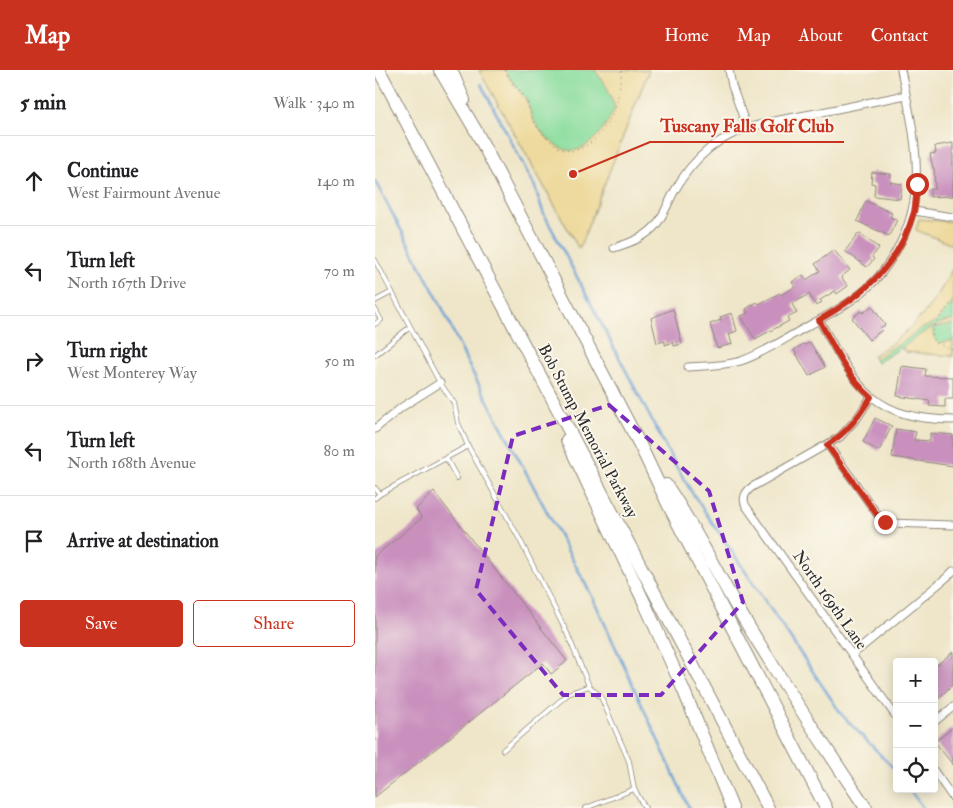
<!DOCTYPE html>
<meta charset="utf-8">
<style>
:root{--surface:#fff;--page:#f2f2f2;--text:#202124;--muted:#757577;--line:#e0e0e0;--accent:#c8321e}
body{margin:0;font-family:"IM FELL Double Pica",serif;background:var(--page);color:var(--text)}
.controls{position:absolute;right:15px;bottom:15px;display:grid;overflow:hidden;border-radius:5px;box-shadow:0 2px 12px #0003}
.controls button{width:45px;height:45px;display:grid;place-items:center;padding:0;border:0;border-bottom:1px solid var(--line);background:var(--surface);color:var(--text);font:25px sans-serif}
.stop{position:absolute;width:15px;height:15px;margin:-11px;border:4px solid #c8321e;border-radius:50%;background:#fff}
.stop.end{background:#c8321e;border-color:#fff;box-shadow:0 1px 5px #0008}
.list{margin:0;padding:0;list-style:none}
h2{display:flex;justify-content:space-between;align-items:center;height:65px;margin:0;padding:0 20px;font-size:21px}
h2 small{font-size:16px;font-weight:400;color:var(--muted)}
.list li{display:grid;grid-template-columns:32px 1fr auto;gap:15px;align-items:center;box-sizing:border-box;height:90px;padding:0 20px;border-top:1px solid var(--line)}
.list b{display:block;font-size:19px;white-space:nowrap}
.list p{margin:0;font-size:16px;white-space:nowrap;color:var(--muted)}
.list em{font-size:16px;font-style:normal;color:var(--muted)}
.actions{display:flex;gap:10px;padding:15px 20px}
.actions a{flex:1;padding:11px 0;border:1px solid var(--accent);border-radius:5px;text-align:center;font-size:18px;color:var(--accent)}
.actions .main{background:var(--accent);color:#fff}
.icon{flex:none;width:28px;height:28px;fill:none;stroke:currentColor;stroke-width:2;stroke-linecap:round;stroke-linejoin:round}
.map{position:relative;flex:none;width:578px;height:738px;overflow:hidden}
header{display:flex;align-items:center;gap:30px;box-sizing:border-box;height:70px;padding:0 25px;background:var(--accent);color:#fff}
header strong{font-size:24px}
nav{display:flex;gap:28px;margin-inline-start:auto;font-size:18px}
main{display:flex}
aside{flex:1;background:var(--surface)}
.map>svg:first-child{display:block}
</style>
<header>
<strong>Map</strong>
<nav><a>Home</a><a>Map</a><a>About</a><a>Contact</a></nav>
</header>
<main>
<aside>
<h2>5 min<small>Walk · 340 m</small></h2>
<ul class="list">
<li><svg class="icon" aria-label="ahead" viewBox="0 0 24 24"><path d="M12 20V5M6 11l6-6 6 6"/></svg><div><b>Continue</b><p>West Fairmount Avenue</p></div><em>140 m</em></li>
<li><svg class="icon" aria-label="left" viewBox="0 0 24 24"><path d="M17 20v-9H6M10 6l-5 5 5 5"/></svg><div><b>Turn left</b><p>North 167th Drive</p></div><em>70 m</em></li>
<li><svg class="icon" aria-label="right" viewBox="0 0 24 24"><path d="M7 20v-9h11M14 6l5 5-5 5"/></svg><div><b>Turn right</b><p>West Monterey Way</p></div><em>50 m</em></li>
<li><svg class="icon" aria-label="left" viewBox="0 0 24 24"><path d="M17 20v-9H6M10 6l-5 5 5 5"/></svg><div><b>Turn left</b><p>North 168th Avenue</p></div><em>80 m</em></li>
<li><svg class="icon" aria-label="arrive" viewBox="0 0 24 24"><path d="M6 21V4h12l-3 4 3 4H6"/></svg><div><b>Arrive at destination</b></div></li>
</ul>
<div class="actions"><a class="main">Save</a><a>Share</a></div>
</aside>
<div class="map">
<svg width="578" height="738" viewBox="0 0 578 738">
<rect width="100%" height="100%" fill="#fbf7ec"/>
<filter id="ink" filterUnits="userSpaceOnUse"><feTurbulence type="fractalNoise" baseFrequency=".02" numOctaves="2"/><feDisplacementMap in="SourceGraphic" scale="10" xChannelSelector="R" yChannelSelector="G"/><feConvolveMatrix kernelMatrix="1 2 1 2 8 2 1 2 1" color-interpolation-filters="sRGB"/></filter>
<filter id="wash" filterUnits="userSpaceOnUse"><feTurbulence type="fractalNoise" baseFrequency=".0096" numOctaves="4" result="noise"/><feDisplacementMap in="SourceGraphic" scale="20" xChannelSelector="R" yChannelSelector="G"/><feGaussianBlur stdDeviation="1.12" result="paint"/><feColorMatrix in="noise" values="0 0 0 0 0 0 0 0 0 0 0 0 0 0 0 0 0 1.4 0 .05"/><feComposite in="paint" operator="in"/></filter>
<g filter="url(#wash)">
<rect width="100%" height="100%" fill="#efe6c9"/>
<g fill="#8add9e" stroke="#5a8464">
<polygon points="104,0 274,0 204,179"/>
<path d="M578,198V286L531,282L526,278L502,293L498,286C507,280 518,274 526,266C548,248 566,223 578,198Z"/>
</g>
<g fill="#eeda9e" stroke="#8c8264">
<path d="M104,0H130C135,11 143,18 150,28C155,37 156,48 162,56C183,84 203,91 226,61C232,53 236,47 240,38L233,19L220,0H274L204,179Z"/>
<polygon points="544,149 578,152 578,175 541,160"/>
<path d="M578,198V237L575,235L561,252L544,260L529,271L500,289L498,286C507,280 518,274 526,266C548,248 566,223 578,198Z"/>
<path d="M578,250V254L558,258C557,264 559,269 563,273L578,271V286L531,282L527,278C542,267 559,253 578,250Z"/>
</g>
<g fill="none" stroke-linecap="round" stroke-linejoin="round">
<g stroke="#669ed4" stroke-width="2.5">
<polyline points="106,14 160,117 168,142 297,389 316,421 467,645 522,702"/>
<polyline points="0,111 66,235 92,292 218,528 314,738"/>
<polyline points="534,719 548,738"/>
</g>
</g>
<g id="blocks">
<g fill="#c990be">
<polygon points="578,73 578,126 555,127 555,119 560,119 559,98 558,98 555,84 561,83 560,76"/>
<polygon points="497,102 516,104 515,112 527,114 525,129 499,126 500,114 496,113"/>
<polygon points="491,131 517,143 515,147 522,150 514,166 482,151"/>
<polygon points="484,163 504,178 497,187 499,189 492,197 470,181"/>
<polygon points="459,180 475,200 466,207 473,216 462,224 460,221 445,230 447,232 441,236 434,224 417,234 422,243 412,248 414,251 380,269 366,246 373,243 371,239 382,232 384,234 405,223 406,225 420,217 417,212 428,205 431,210 445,201 440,194"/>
<polygon points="497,236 510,255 505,258 507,260 494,270 477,248 486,241 488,243"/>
<polygon points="298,239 307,274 299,276 298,272 290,275 290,271 282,273 276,248"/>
<polygon points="357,243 362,261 354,264 357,274 342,278 335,254 346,250 345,247"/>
<polygon points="435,272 450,297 434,306 419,280 428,274 430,275"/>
<polygon points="527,296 551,299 550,306 578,307 578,329 570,329 570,337 554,336 555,331 522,326"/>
<polygon points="500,348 517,356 504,381 488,372"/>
<polygon points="521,359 541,362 539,370 555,371 555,363 578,365 578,396 517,387"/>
<polygon points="59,422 192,591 176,604 168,593 0,727 0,486 47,448 41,439"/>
<polygon points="578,582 578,614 562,630 559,626 559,597"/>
<polygon points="578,657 578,695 560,672"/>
</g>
</g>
</g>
<g filter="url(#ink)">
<use href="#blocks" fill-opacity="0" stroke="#8d887a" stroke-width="1"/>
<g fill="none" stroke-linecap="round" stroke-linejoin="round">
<g stroke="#8d887a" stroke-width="5.5">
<g id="lane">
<polyline points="0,190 65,313 79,333 83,353 93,376 144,468 192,563 214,616 226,627 254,691 259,719"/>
<polyline points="0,231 17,222"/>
<polyline points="0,239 6,250 0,254"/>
<polyline points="0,285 35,257"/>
<polyline points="71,388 82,408"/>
<polyline points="0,418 5,424 0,428"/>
<polyline points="5,424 93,376"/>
<polyline points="128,680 193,624 214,616"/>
<polyline points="211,738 259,719 270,738"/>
</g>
</g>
<g stroke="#8d887a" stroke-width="9">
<g id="street">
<polyline points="354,0 357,16 372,58"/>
<polyline points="539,141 578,147"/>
<path d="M239,178C254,173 270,168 281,155C289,145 293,133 299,122C308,105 320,90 335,78C365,54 406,50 442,43C472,37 502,31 531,25"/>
<path d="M444,250C481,315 495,349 578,350"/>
<path d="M313,297C331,296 348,296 366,291C389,283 411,268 433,256C453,245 474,234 491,219C503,209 513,195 521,181C555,122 539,63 526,0"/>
<path d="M496,327L483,347L465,367L377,417C370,422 367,429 371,436L522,648"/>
<polyline points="0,359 27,337 65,313"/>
<polyline points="453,375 507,451 513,453 578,455"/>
<polyline points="477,585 571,508 578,501"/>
<polyline points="559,652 578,637"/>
<polyline points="559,701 578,728"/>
</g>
</g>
<g stroke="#8d887a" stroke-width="14">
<g id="highway">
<path d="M4,0C133,246 263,492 393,738"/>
<polyline points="65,0 101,61 266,377 294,436 451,738"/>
<polyline points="76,0 89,30"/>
<polyline points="192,370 270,534 309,621 357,738"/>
<path d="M291,415C318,454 339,498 363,539C404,607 447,673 491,738"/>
</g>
</g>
<g stroke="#8d887a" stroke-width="1" stroke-dasharray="1 4" stroke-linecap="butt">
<path d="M130,0C135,11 144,18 150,28C154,35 155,43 158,50C162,58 176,73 184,78C208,91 234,57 240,38C244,26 245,12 247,0"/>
<path d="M578,231C565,247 539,271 578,279"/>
</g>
<use href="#lane" stroke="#fff" stroke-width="4"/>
<use href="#street" stroke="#fff" stroke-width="7"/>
<use href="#highway" stroke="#fff" stroke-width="12"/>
</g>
</g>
<g fill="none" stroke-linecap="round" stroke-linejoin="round" filter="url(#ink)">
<path stroke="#c8321e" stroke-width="6" d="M510,452L505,449L452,375C472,363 484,346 496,327C472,307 459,277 444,250C490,224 524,194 539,142C541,133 541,123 542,114"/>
</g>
<path fill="none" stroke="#7b2cbf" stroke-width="4" stroke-dasharray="10 6" stroke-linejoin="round" d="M234,335L334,421L368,532L286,625H188L101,520L138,366Z"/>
<g text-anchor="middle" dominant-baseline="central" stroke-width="4" stroke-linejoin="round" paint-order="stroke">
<g font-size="16" fill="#2b2b2b" stroke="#fbf7ec">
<text transform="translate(213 361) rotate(62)">Bob Stump Memorial Parkway</text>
<text transform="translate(455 530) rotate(55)">North 169th Lane</text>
</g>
</g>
<path fill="none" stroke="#c8321e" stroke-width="2" d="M198 104L275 72H469"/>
<circle fill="#c8321e" stroke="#fbf7ec" stroke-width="2" cx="198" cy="104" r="5"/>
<g font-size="18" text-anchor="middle" font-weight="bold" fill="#c8321e" stroke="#fbf7ec" stroke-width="4" stroke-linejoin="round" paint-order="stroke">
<text x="372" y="62">Tuscany Falls Golf Club</text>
</g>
</svg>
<div class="controls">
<button>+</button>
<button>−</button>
<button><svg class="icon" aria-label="locate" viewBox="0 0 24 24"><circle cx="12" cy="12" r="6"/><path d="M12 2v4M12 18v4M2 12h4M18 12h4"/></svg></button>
</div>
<div class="stop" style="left:542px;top:114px"></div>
<div class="stop end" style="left:510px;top:452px"></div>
</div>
</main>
